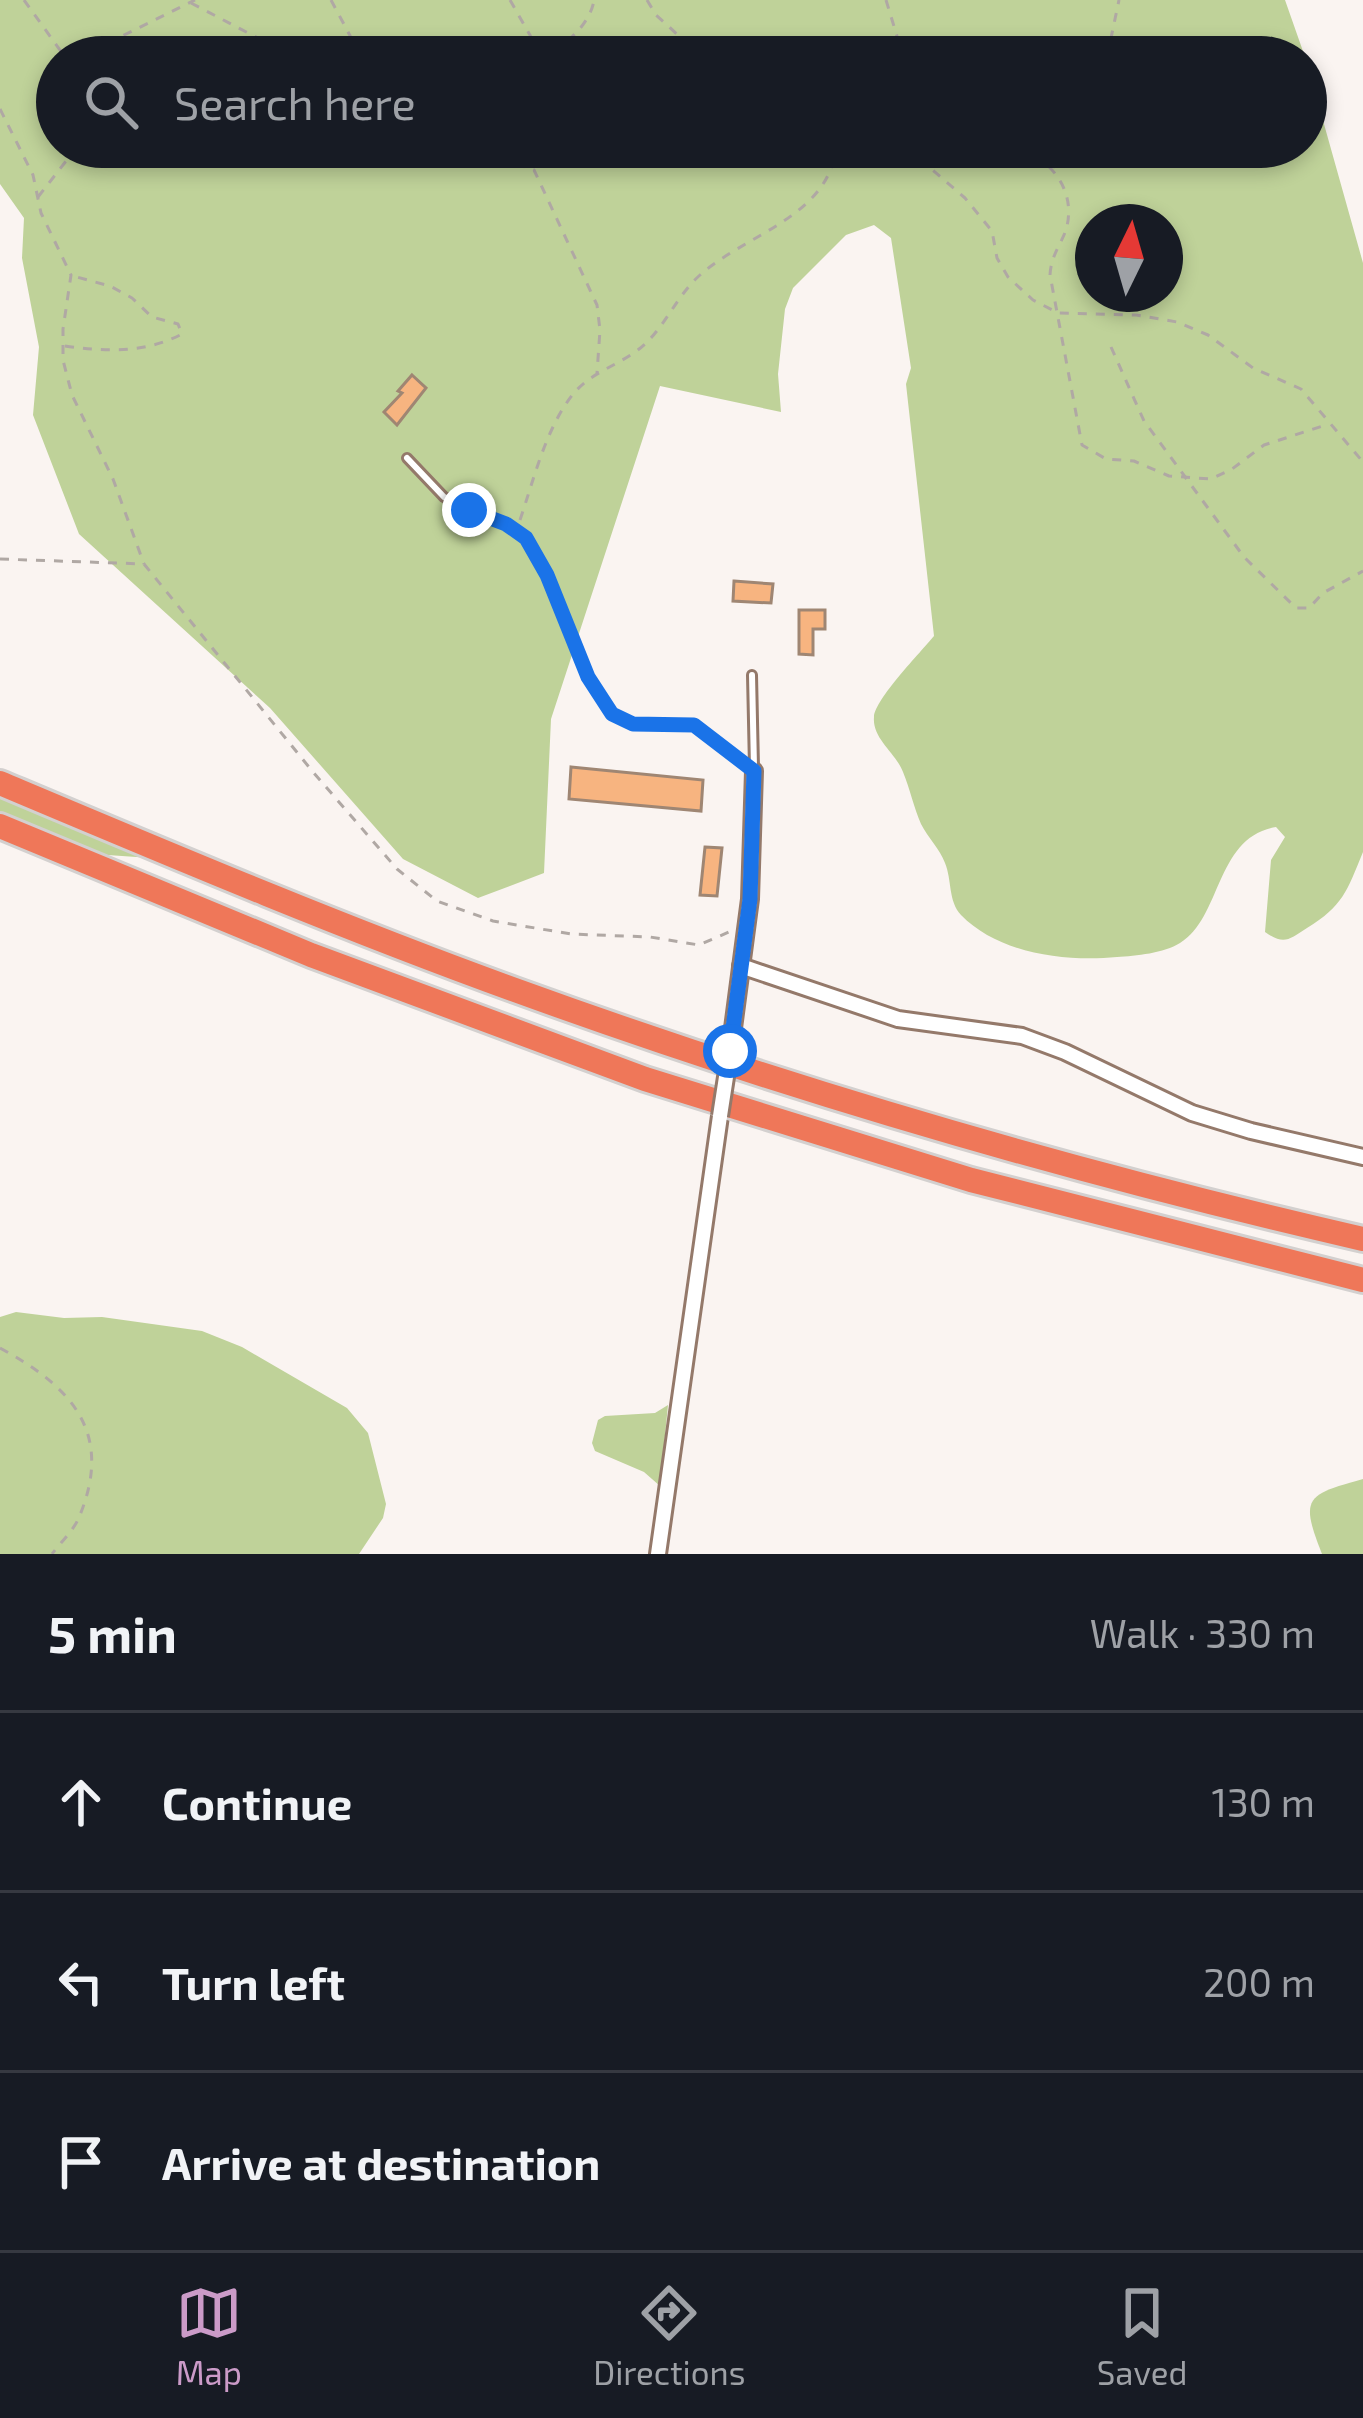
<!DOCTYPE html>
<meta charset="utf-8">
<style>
:root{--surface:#171b24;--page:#20242c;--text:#f1f3f6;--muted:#9ea1a6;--line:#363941;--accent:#cb9bc8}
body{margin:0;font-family:"Exo 2",sans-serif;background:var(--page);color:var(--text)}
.compass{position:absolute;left:1075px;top:204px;width:108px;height:108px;border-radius:50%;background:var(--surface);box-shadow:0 6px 18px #0003;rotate:5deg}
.stop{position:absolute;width:36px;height:36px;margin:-27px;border:9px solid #1a73e8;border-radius:50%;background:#fff}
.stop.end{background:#1a73e8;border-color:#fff;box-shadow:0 3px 12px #0008}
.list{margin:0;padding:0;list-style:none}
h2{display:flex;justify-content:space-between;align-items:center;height:156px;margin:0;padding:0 48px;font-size:51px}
h2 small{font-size:39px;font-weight:400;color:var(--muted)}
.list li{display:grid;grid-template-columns:78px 1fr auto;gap:36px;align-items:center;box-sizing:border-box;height:180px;padding:0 48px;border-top:3px solid var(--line)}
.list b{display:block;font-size:45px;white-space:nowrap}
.list em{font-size:39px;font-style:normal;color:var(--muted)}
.icon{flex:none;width:66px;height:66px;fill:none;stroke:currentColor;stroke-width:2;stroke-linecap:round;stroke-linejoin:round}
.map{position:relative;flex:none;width:1363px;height:1554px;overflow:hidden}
.search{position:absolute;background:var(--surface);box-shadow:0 6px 18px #0003;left:36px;right:36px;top:36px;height:132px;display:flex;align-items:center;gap:30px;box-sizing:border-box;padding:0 42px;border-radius:66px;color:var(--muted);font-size:45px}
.sheet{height:696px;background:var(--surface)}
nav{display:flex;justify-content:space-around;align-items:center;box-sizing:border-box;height:168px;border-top:3px solid var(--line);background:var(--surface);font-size:33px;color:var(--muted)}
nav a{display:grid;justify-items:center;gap:6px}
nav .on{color:var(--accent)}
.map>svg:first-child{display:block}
</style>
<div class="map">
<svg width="1363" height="1554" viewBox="0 0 1363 1554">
<rect width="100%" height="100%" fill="#faf4f1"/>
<g fill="#bfd299" fill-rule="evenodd">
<path d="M0,0H1285L1305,57H57V147H1306V60L1363,263V852C1347,891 1343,906 1307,928C1289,939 1285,946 1265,932L1271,860L1285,837L1276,827C1215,837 1222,918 1180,943C1164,953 1136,956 1117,957C1066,962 999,954 961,915C948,901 952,880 945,863C940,849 928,838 921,824C914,808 910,789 903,772C896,753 872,739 874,717C875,699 921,652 934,636L906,384L911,368L891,238L874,225L846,235L793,288L785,309L778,374L781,412L660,386L551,719L544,873L478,898L403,859L270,708L79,534L33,415L39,347L22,258L24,218L0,184ZM1093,222H1165V294H1093Z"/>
<polygon points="0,794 151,858 93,854 0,815"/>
<polygon points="16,1312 64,1318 102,1317 202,1331 242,1347 347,1408 368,1433 386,1504 383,1518 359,1554 0,1554 0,1317"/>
<polygon points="668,1405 660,1486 644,1472 595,1451 592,1443 598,1420 605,1416 655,1413"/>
<path d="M1363,1479V1554H1322C1300,1498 1305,1495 1363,1479Z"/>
</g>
<g fill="#f7b480" stroke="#9f8673" stroke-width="3">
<polygon points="412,375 426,388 397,425 384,412 402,393 398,391"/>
<polygon points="734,581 773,584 771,603 733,601"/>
<polygon points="799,610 825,610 825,629 813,629 813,655 799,654"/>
<polygon points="571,767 703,780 701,811 569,799"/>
<polygon points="705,847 722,848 717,896 700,895"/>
</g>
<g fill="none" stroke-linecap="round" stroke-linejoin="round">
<g stroke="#94796a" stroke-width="12">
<g id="lane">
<polyline points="407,458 444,497 506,524 527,538 546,575 588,677 612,714 633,724 694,726 751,768"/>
<polyline points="752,675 754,767"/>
</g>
</g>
<g stroke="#94796a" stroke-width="20">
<g id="street">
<polyline points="741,966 898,1019 1022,1036 1065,1052 1192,1113 1251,1131 1363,1157"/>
<polyline points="730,1051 750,899 754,771"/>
<polyline points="658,1554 720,1116"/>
</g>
</g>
<g stroke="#d3d0cf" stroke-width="30">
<g id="highway">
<path d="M0,783C171,855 341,927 515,990C793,1091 1076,1173 1363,1239"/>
<polyline points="0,826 311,955 645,1079 971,1180 1363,1280"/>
</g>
</g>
<g stroke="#b0a8a4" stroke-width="3" stroke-dasharray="9 9" stroke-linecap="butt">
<polyline points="24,0 65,57"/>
<polyline points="331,0 355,45 355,57"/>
<path d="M510,0L539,51C562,53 591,23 594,0"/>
<polyline points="647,0 656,15 702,57"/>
<polyline points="886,0 900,46 910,57"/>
<polyline points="191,3 294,57"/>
<polyline points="95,57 118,38 195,0"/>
<polyline points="1107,57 1119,0"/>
<polyline points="0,109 33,175 41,213 71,275 63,329 63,360 72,395 113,479 144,564"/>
<path d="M428,147C462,162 499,156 534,170L597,305L600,330L597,373"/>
<polyline points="833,147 843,151 869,147"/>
<polyline points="906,147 965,198 992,231 997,258 1008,277 1033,300 1058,313 1136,315 1177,322 1208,335 1253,368 1301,389 1363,462"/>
<path d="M1019,147C1052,161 1077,191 1066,230C1060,246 1051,256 1050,275L1082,445L1106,459L1134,461L1169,476L1211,479L1232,469L1264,445L1329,424"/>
<polyline points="1053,168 1061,147"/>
<polyline points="38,197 77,147"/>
<path d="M65,346C106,352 146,353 182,334L178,324L152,317L132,298L110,286L73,276"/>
<polyline points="1111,347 1144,421 1244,557 1296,608 1309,608 1323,593 1363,571"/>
<path d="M520,520C534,479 546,427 574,393C591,373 614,367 635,352C664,332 674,298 700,275C746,234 828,217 836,148"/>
<polyline points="0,559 144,564 313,772 397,869 437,901 493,921 571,934 650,937 699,945 729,932"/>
<path d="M0,1348C70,1386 114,1431 80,1515C75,1529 61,1542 52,1554"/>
</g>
<use href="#lane" stroke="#fff" stroke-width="6"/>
<use href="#street" stroke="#fff" stroke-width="14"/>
<use href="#highway" stroke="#ef7759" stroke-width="24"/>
<g stroke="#94796a" stroke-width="20" stroke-linecap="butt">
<polyline id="street-bridge" points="720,1116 730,1051"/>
</g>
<use href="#street-bridge" stroke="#fff" stroke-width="14"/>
</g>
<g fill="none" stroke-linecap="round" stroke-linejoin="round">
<polyline stroke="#1a73e8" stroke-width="15" points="469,510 506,524 526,538 547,575 588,677 612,714 633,724 694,725 754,771 750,899 730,1051"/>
</g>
</svg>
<svg class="compass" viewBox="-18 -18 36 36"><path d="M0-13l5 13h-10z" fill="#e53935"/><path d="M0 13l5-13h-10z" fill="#9ea1a6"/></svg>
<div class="stop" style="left:730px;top:1051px"></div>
<div class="stop end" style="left:469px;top:510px"></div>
<div class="search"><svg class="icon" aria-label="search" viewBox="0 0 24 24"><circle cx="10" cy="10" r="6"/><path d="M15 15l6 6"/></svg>Search here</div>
</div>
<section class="sheet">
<h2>5 min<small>Walk · 330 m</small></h2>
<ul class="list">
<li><svg class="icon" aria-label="ahead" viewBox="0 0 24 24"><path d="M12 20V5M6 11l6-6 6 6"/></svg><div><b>Continue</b></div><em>130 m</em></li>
<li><svg class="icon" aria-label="left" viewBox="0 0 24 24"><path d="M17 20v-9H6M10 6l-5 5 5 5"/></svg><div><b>Turn left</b></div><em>200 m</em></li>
<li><svg class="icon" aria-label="arrive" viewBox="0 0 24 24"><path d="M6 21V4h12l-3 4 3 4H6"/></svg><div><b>Arrive at destination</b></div></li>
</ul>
</section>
<nav>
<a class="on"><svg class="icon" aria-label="map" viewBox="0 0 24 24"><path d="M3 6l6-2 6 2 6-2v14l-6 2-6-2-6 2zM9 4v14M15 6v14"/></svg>Map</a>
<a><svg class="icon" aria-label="directions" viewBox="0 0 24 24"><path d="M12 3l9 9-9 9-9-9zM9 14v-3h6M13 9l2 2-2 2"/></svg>Directions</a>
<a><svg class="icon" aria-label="saved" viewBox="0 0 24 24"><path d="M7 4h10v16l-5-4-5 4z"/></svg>Saved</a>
</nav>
